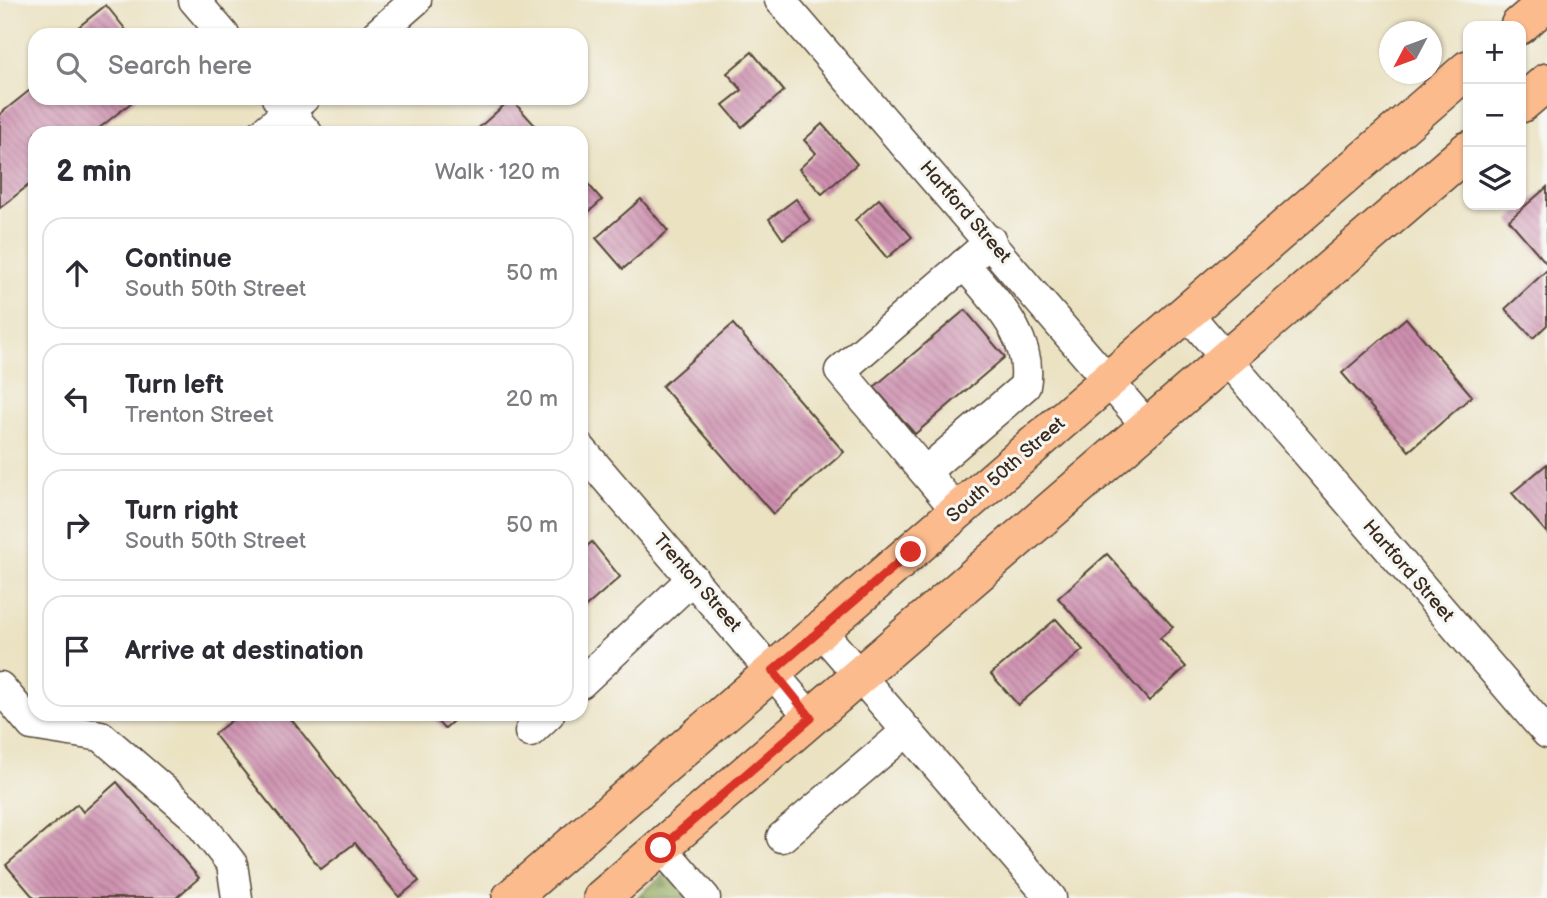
<!DOCTYPE html>
<meta charset="utf-8">
<style>
:root{--surface:#fff;--page:#f7f7f7;--text:#2b2b33;--muted:#7c7c81;--line:#e1e1e2}
body{margin:0;font-family:"Balsamiq Sans",sans-serif;background:var(--page);color:var(--text)}
.controls{position:absolute;right:21px;top:21px;display:grid;overflow:hidden;border-radius:14px;box-shadow:0 2px 5px #0004}
.controls button{width:63px;height:63px;display:grid;place-items:center;padding:0;border:0;border-bottom:2px solid var(--line);background:var(--surface);color:var(--text);font:35px sans-serif}
.compass{position:absolute;left:1379px;top:21px;width:63px;height:63px;border-radius:50%;background:var(--surface);box-shadow:0 2px 5px #0004;rotate:229deg}
.stop{position:absolute;width:21px;height:21px;margin:-16px;border:5px solid #d93025;border-radius:50%;background:#fff}
.stop.end{background:#d93025;border-color:#fff;box-shadow:0 2px 7px #0008}
.list{margin:0;padding:0;list-style:none}
h2{display:flex;justify-content:space-between;align-items:center;height:91px;margin:0;padding:0 28px;font-size:30px}
h2 small{font-size:23px;font-weight:400;color:var(--muted)}
.list li{display:grid;grid-template-columns:46px 1fr auto;gap:21px;align-items:center;box-sizing:border-box;height:112px;margin:0 14px 14px;padding:0 14px;border:2px solid var(--line);border-radius:21px}
.list b{display:block;font-size:26px;white-space:nowrap}
.list p{margin:0;font-size:23px;white-space:nowrap;color:var(--muted)}
.list em{font-size:23px;font-style:normal;color:var(--muted)}
.icon{flex:none;width:38px;height:38px;fill:none;stroke:currentColor;stroke-width:2;stroke-linecap:round;stroke-linejoin:round}
.map{position:relative;flex:none;width:1547px;height:898px;overflow:hidden}
.search{position:absolute;background:var(--surface);box-shadow:0 2px 5px #0004;left:28px;top:28px;width:560px;height:77px;display:flex;align-items:center;gap:18px;box-sizing:border-box;padding:0 24px;border-radius:21px;color:var(--muted);font-size:26px}
.panel{position:absolute;background:var(--surface);box-shadow:0 2px 5px #0004;left:28px;top:126px;width:560px;height:595px;border-radius:21px}
.map>svg:first-child{display:block}
</style>
<div class="map">
<svg width="1547" height="898" viewBox="0 0 1547 898">
<defs>
<pattern id="forest-firs" width="22" height="20" patternUnits="userSpaceOnUse" patternTransform="scale(1.75)"><rect width="22" height="20" fill="#8ca455"/><path d="M5 1l3.5 6h-7zM16 11l3.5 6h-7z" fill="#748646"/></pattern>
<pattern id="building-back-hatch" width="6" height="6" patternUnits="userSpaceOnUse" patternTransform="scale(1.75)"><rect width="6" height="6" fill="#cd8faf"/><path d="M-1 5l2 2M0 0l6 6M5-1l2 2" fill="none" stroke="#a8758e"/></pattern>
</defs>
<rect width="100%" height="100%" fill="#f6f6f2"/>
<filter id="ink" filterUnits="userSpaceOnUse"><feTurbulence type="fractalNoise" baseFrequency=".0143" numOctaves="2"/><feDisplacementMap in="SourceGraphic" scale="14" xChannelSelector="R" yChannelSelector="G"/><feConvolveMatrix kernelMatrix="1 2 1 2 8 2 1 2 1" color-interpolation-filters="sRGB"/></filter>
<filter id="wash" filterUnits="userSpaceOnUse"><feTurbulence type="fractalNoise" baseFrequency=".00686" numOctaves="4" result="noise"/><feDisplacementMap in="SourceGraphic" scale="28" xChannelSelector="R" yChannelSelector="G"/><feGaussianBlur stdDeviation="1.57" result="paint"/><feColorMatrix in="noise" values="0 0 0 0 0 0 0 0 0 0 0 0 0 0 0 0 0 1.4 0 .05"/><feComposite in="paint" operator="in"/></filter>
<g filter="url(#wash)">
<rect width="100%" height="100%" fill="#ebe2c2"/>
<polygon fill="url(#forest-firs)" stroke="#64673a" stroke-width="2" points="667,872 691,898 637,898"/>
<g id="blocks">
<g fill="url(#building-back-hatch)">
<polygon points="106,5 130,35 81,35 76,29"/>
<polygon points="752,52 784,91 742,127 723,105 742,90 727,73"/>
<polygon points="35,86 35,98 137,98 93,133 35,133 35,180 0,208 0,114"/>
<polygon points="511,99 542,133 473,133"/>
<polygon points="822,124 857,164 822,194 799,169 816,153 804,140"/>
<polygon points="581,176 602,200 581,219"/>
<polygon points="1547,187 1547,264 1509,220"/>
<polygon points="641,199 668,231 623,269 596,238"/>
<polygon points="796,199 810,220 783,239 769,219"/>
<polygon points="879,199 912,237 887,258 855,220"/>
<polygon points="1547,270 1547,325 1533,338 1505,309"/>
<polygon points="965,310 1005,357 915,434 874,387"/>
<polygon points="1406,318 1472,396 1409,451 1342,373"/>
<polygon points="733,324 844,452 773,514 662,386"/>
<polygon points="1547,464 1547,533 1512,493"/>
<polygon points="592,542 620,577 581,611 581,551"/>
<polygon points="1107,554 1173,627 1160,638 1186,667 1149,701 1058,598"/>
<polygon points="1056,619 1083,650 1018,705 991,674"/>
<polygon points="240,714 287,714 419,881 399,897 355,843 321,869 214,734"/>
<polygon points="431,714 461,714 444,729"/>
<polygon points="117,782 199,878 176,898 34,898 6,865 77,804 83,812"/>
</g>
</g>
</g>
<g filter="url(#ink)">
<use href="#blocks" fill-opacity="0" stroke="#554637" stroke-width="2"/>
<g fill="none" stroke-linecap="round" stroke-linejoin="round">
<g stroke="#554637" stroke-width="33">
<g id="minor">
<polyline points="194,0 224,35"/>
<polyline points="780,0 1148,427"/>
<polyline points="376,35 416,0"/>
<polyline points="277,98 307,133"/>
<polyline points="263,133 304,98"/>
<polyline points="1187,313 1547,733"/>
<polyline points="581,449 811,718"/>
<path d="M925,472L1025,386C1034,337 993,299 964,264"/>
<polyline points="958,512 840,371 991,241"/>
<polyline points="820,630 1051,898"/>
<polyline points="581,683 693,578"/>
<polyline points="0,687 32,725 101,736 195,817 232,864 237,898"/>
<polyline points="530,732 549,714"/>
<polyline points="782,837 907,731"/>
<polyline points="661,847 705,898"/>
</g>
</g>
<g stroke="#554637" stroke-width="40">
<g id="major">
<polyline points="1519,26 1547,2"/>
<polyline points="1521,104 1547,82"/>
<polyline points="511,898 1468,69"/>
<polyline points="602,898 1468,150"/>
</g>
</g>
<use href="#minor" stroke="#fff" stroke-width="30"/>
<use href="#major" stroke="#fbbb8d" stroke-width="37"/>
</g>
</g>
<g fill="none" stroke-linecap="round" stroke-linejoin="round" filter="url(#ink)">
<polyline stroke="#d93025" stroke-width="9" points="661,848 811,718 773,671 911,552"/>
</g>
<g text-anchor="middle" dominant-baseline="central" stroke-width="6" stroke-linejoin="round" paint-order="stroke">
<g font-size="19" fill="#3b2a1e" stroke="#f6f6f2">
<text transform="translate(965 212) rotate(49)">Hartford Street</text>
<text transform="translate(1006 470) rotate(-41)">South 50th Street</text>
<text transform="translate(1408 571) rotate(49)">Hartford Street</text>
<text transform="translate(697 583) rotate(49)">Trenton Street</text>
</g>
</g>
</svg>
<div class="controls">
<button>+</button>
<button>−</button>
<button><svg class="icon" aria-label="layers" viewBox="0 0 24 24"><path d="M12 4l9 5-9 5-9-5zM3 14l9 5 9-5"/></svg></button>
</div>
<svg class="compass" viewBox="-18 -18 36 36"><path d="M0-13l5 13h-10z" fill="#e53935"/><path d="M0 13l5-13h-10z" fill="#7c7c81"/></svg>
<div class="stop" style="left:661px;top:848px"></div>
<div class="stop end" style="left:911px;top:552px"></div>
<div class="search"><svg class="icon" aria-label="search" viewBox="0 0 24 24"><circle cx="10" cy="10" r="6"/><path d="M15 15l6 6"/></svg>Search here</div>
<section class="panel">
<h2>2 min<small>Walk · 120 m</small></h2>
<ul class="list">
<li><svg class="icon" aria-label="ahead" viewBox="0 0 24 24"><path d="M12 20V5M6 11l6-6 6 6"/></svg><div><b>Continue</b><p>South 50th Street</p></div><em>50 m</em></li>
<li><svg class="icon" aria-label="left" viewBox="0 0 24 24"><path d="M17 20v-9H6M10 6l-5 5 5 5"/></svg><div><b>Turn left</b><p>Trenton Street</p></div><em>20 m</em></li>
<li><svg class="icon" aria-label="right" viewBox="0 0 24 24"><path d="M7 20v-9h11M14 6l5 5-5 5"/></svg><div><b>Turn right</b><p>South 50th Street</p></div><em>50 m</em></li>
<li><svg class="icon" aria-label="arrive" viewBox="0 0 24 24"><path d="M6 21V4h12l-3 4 3 4H6"/></svg><div><b>Arrive at destination</b></div></li>
</ul>
</section>
</div>
